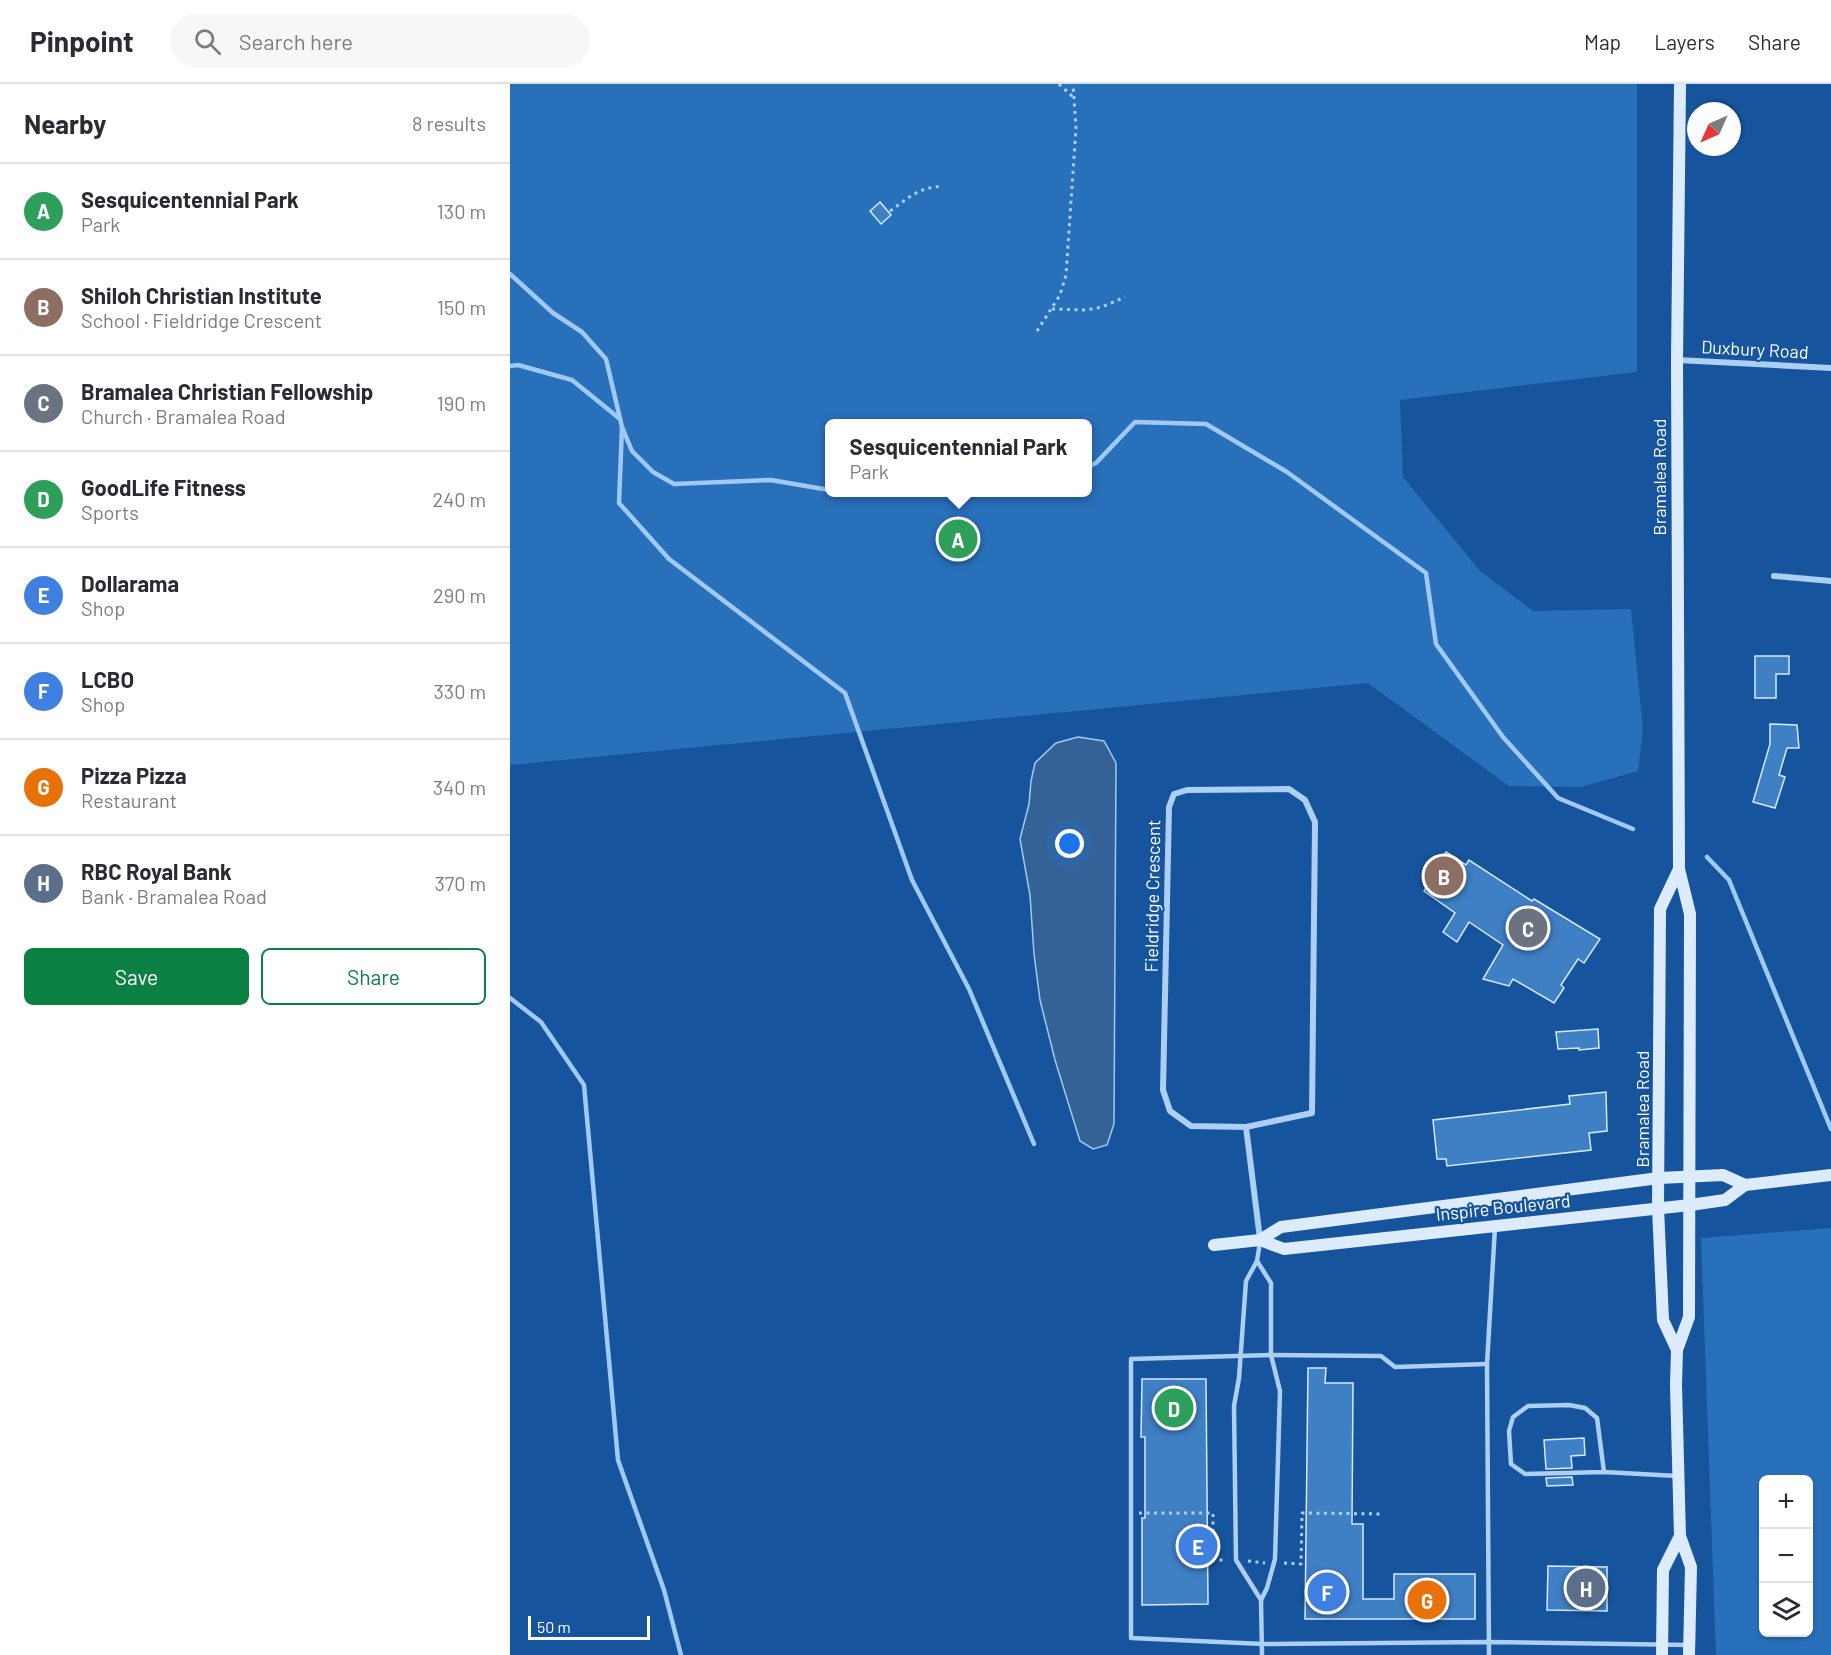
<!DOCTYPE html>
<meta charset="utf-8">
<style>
:root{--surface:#fff;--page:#f7f7f7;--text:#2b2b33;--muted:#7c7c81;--line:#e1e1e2;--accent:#0b8043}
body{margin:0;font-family:Barlow,sans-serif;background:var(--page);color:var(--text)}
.controls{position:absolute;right:18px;bottom:18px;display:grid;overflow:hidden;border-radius:9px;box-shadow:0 2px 4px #0004}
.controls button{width:54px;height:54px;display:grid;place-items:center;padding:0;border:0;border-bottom:2px solid var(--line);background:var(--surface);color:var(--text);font:30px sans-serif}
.compass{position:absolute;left:1177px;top:18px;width:54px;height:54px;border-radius:50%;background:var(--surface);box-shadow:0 2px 4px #0004;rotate:225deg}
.scale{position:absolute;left:18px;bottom:15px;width:122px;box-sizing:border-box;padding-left:6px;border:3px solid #fff;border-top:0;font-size:16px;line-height:21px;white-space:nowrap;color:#fff;-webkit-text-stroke:4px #16559d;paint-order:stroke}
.you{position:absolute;left:560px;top:760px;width:21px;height:21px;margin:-15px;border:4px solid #fff;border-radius:50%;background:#1a73e8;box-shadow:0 0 0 9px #1a73e833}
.badge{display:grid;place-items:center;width:39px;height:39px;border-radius:50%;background:var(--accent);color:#fff;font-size:20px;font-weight:700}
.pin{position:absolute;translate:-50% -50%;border:3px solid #fff;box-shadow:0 2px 6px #0006}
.popup{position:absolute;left:315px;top:335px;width:267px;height:78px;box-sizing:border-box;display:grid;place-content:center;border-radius:9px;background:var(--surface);filter:drop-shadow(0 2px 4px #0005);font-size:20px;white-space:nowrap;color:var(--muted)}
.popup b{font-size:22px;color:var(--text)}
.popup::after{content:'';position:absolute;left:50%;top:100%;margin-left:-12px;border:12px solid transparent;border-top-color:var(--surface)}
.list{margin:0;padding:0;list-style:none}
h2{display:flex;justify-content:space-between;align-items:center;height:78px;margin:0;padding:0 24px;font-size:26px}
h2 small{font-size:20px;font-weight:400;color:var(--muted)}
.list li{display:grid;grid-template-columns:39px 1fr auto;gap:18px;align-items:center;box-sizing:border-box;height:96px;padding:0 24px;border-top:2px solid var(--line)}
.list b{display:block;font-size:22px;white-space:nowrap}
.list p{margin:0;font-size:20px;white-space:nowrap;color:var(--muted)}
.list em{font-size:20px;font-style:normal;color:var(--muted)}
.actions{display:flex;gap:12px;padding:18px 24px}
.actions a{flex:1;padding:14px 0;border:2px solid var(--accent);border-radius:9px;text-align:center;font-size:21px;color:var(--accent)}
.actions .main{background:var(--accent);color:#fff}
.icon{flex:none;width:33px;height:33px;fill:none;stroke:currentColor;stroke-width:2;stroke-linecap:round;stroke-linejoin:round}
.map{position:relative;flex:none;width:1321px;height:1571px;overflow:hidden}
header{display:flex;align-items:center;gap:36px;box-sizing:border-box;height:84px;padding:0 30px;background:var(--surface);border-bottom:2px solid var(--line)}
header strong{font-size:28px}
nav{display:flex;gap:33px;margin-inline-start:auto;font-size:21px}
.search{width:420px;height:54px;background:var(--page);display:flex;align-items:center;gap:15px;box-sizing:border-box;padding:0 21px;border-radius:33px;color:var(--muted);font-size:22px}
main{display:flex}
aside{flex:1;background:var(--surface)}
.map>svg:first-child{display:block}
</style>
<header>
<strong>Pinpoint</strong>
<div class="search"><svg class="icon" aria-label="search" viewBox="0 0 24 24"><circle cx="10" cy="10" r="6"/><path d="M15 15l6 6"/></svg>Search here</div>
<nav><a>Map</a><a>Layers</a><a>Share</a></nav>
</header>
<main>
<aside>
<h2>Nearby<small>8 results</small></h2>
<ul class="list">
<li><span class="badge" style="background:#2e9e5b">A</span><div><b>Sesquicentennial Park</b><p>Park</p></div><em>130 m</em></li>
<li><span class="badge" style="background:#8d6e63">B</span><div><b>Shiloh Christian Institute</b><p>School · Fieldridge Crescent</p></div><em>150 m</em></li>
<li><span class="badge" style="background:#6b7280">C</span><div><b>Bramalea Christian Fellowship</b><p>Church · Bramalea Road</p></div><em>190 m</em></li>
<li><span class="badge" style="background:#2e9e5b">D</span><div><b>GoodLife Fitness</b><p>Sports</p></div><em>240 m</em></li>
<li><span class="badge" style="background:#3f7fe0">E</span><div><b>Dollarama</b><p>Shop</p></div><em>290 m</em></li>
<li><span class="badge" style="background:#3f7fe0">F</span><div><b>LCBO</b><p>Shop</p></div><em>330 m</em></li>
<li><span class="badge" style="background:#e8710a">G</span><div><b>Pizza Pizza</b><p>Restaurant</p></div><em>340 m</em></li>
<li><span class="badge" style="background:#5c6f8a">H</span><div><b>RBC Royal Bank</b><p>Bank · Bramalea Road</p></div><em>370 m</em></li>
</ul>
<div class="actions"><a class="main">Save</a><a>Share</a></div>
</aside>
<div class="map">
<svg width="1321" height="1571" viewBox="0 0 1321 1571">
<rect width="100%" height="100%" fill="#16559d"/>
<g fill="#2970bb" fill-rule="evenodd">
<path d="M0,0H1127V288L890,316L893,393L970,487L1023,527L1121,525L1133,645L1128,687L1071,703L999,702L858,599L0,681ZM319,340H577V408H319Z"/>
<path d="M1321,1144V1571H1206L1191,1154ZM1254,1396H1298V1548H1254Z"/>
</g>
<polygon fill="#346296" stroke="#a0caf5" stroke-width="1.5" points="568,653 594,657 606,679 604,1040 597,1061 583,1065 570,1057 545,976 530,916 524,870 520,811 510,755 519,720 521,697 525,679 546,659"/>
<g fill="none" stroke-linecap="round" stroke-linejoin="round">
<g stroke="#a0caf5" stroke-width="4.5">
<polyline points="0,190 43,229 72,248 96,275 112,343 122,367 143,388 164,400 261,396 319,406"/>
<polyline points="0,282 8,281 62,296 110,335"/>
<polyline points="112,343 109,419 159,475 335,609 402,796 459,905 524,1060"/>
<polyline points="577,383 586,379 625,338 696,340 777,388 916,489 926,560 993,653 1048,714 1123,745"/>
<polyline points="1197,773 1219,796 1321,1045"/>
<polyline points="0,914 31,938 74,1001 108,1376 154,1506 171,1571"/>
</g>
</g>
<g fill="#3f7fc4" stroke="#d6e9fd" stroke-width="1.5">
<polygon points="370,118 381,131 371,140 360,127"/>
<polygon points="1245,572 1279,572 1279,590 1266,590 1266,614 1245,614"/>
<polygon points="1260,640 1287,641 1289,664 1277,664 1269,691 1275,693 1265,724 1243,718 1260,660"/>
<polygon points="936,768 956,781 959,776 1022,817 1024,815 1090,855 1074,879 1068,875 1051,901 1054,904 1044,919 1003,895 999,902 973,895 993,861 959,838 947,858 933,848 945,829 914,807"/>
<polygon points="1088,945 1089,964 1069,966 1069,964 1048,965 1046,948"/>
<polygon points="1096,1008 1097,1047 1079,1049 1081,1066 937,1082 936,1075 927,1075 923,1036 1060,1020 1059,1012"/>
<polygon points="798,1284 816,1284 815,1299 843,1299 842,1440 853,1440 853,1515 884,1515 884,1490 965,1490 965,1535 795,1535"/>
<polygon points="632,1295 696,1295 698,1520 632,1521 632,1434 635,1434 635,1353 631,1353"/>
<polygon points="1074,1354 1075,1371 1061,1372 1062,1384 1036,1385 1034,1356"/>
<polygon points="1062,1393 1063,1401 1037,1402 1036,1394"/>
<polygon points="1038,1482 1097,1483 1097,1527 1037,1526"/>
</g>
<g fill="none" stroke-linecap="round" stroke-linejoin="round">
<g stroke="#adcff3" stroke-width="3" stroke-dasharray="3 4.5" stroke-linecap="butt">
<polyline points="549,0 563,13"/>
<path d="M380,127C400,113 407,104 433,102"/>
<polyline points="542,225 576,226 592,223 615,213"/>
<polyline points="527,247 550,211 556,191 566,44 563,0"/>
<polyline points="629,1429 703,1429 703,1476 716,1476"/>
<polyline points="738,1477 755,1479"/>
<polyline points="774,1479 791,1480 792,1429 872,1430"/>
</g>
<g stroke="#adcff3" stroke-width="4.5">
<polyline points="750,1158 747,1177 736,1197 729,1294 724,1322 726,1476 751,1516"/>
<polyline points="747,1177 761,1199 761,1271 770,1307 765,1475 757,1504 751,1516 752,1571"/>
<polyline points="977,1280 885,1283 871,1272 761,1271 621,1275 621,1554 753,1560 979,1558 1179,1561"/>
<polyline points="1094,1388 1087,1334 1075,1324 1059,1321 1018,1322 1003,1333 999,1347 1001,1380 1015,1390 1094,1388 1167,1392"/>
<polyline points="979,1571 977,1280 985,1143"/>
</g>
<g stroke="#adcff3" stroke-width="6">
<polyline points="1167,276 1321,284"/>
<polyline points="1264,492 1321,497"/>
<polyline points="736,1043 802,1029 805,738 795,716 779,705 677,706 664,710 659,723 653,1006 660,1027 681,1042 736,1043 750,1155"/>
</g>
<g stroke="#ddecfd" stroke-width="12">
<polyline points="1170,0 1167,276 1169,785 1180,830 1179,1233 1167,1266 1166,1301 1170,1452 1181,1483 1179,1571"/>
<polyline points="750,1156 774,1165 1180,1121 1215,1116 1235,1101"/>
<polyline points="704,1161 750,1156 771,1143 1149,1094 1213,1091 1235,1101 1321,1091"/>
<polyline points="1167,1266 1153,1236 1148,1124 1150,825 1169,785"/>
<polyline points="1152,1571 1153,1486 1170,1452"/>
</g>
</g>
<g text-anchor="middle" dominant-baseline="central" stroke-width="4.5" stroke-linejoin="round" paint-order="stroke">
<g font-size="18" fill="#fff" stroke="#16559d">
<text transform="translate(1245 265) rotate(3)">Duxbury Road</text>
<text transform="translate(1149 393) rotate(-90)">Bramalea Road</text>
<text transform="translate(642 812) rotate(-89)">Fieldridge Crescent</text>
<text transform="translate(1132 1025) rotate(-90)">Bramalea Road</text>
<text transform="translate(993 1123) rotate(-6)">Inspire Boulevard</text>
</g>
</g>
</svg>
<div class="controls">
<button>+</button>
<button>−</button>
<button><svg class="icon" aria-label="layers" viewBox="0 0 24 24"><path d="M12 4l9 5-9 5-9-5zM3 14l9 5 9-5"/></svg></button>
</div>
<svg class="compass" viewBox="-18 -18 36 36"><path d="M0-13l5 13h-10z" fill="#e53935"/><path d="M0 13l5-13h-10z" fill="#7c7c81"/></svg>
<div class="scale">50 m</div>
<div class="you"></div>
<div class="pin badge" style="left:448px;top:455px;background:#2e9e5b">A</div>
<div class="popup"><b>Sesquicentennial Park</b>Park</div>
<div class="pin badge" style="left:934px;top:792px;background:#8d6e63">B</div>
<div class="pin badge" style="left:1018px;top:844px;background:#6b7280">C</div>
<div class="pin badge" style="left:664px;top:1324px;background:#2e9e5b">D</div>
<div class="pin badge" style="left:688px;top:1462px;background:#3f7fe0">E</div>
<div class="pin badge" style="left:817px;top:1508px;background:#3f7fe0">F</div>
<div class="pin badge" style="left:917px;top:1516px;background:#e8710a">G</div>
<div class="pin badge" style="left:1076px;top:1504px;background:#5c6f8a">H</div>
</div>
</main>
